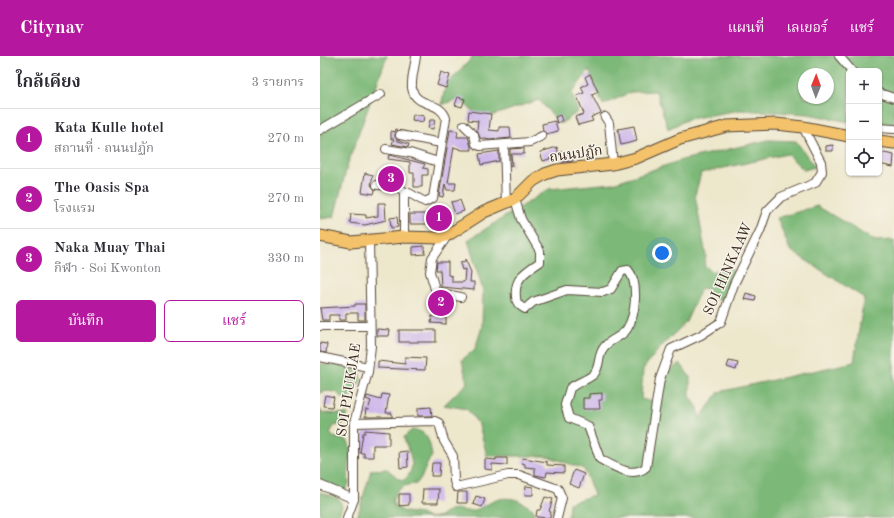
<!DOCTYPE html>
<html lang="th">
<meta charset="utf-8">
<style>
:root{--surface:#fff;--page:#f2f2f3;--text:#2b2b33;--muted:#7c7c81;--line:#e1e1e2;--accent:#b5179e}
body{margin:0;font-family:"Old Standard TT","Noto Serif Thai",serif;background:var(--page);color:var(--text)}
.controls{position:absolute;right:12px;top:12px;display:grid;overflow:hidden;border-radius:6px;box-shadow:0 1px 3px #0004}
.controls button{width:36px;height:36px;display:grid;place-items:center;padding:0;border:0;border-bottom:1px solid var(--line);background:var(--surface);color:var(--text);font:20px sans-serif}
.compass{position:absolute;left:478px;top:12px;width:36px;height:36px;border-radius:50%;background:var(--surface);box-shadow:0 1px 3px #0004;rotate:1deg}
.you{position:absolute;left:342px;top:197px;width:14px;height:14px;margin:-10px;border:3px solid #fff;border-radius:50%;background:#1a73e8;box-shadow:0 0 0 6px #1a73e833}
.badge{display:grid;place-items:center;width:26px;height:26px;border-radius:50%;background:var(--accent);color:#fff;font-size:13px;font-weight:700}
.pin{position:absolute;translate:-50% -50%;border:2px solid #fff;box-shadow:0 1px 4px #0006}
.list{margin:0;padding:0;list-style:none}
h2{display:flex;justify-content:space-between;align-items:center;height:52px;margin:0;padding:0 16px;font-size:17px}
h2 small{font-size:13px;font-weight:400;color:var(--muted)}
.list li{display:grid;grid-template-columns:26px 1fr auto;gap:12px;align-items:center;box-sizing:border-box;height:60px;padding:0 16px;border-top:1px solid var(--line)}
.list b{display:block;font-size:15px;white-space:nowrap}
.list p{margin:0;font-size:13px;white-space:nowrap;color:var(--muted)}
.list em{font-size:13px;font-style:normal;color:var(--muted)}
.actions{display:flex;gap:8px;padding:12px 16px}
.actions a{flex:1;padding:9px 0;border:1px solid var(--accent);border-radius:6px;text-align:center;font-size:14px;color:var(--accent)}
.actions .main{background:var(--accent);color:#fff}
.icon{flex:none;width:22px;height:22px;fill:none;stroke:currentColor;stroke-width:2;stroke-linecap:round;stroke-linejoin:round}
.map{position:relative;flex:none;width:574px;height:462px;overflow:hidden}
header{display:flex;align-items:center;gap:24px;box-sizing:border-box;height:56px;padding:0 20px;background:var(--accent);color:#fff}
header strong{font-size:19px}
nav{display:flex;gap:22px;margin-inline-start:auto;font-size:14px}
main{display:flex}
aside{flex:1;background:var(--surface)}
.map>svg:first-child{display:block}
</style>
<header>
<strong>Citynav</strong>
<nav><a>แผนที่</a><a>เลเยอร์</a><a>แชร์</a></nav>
</header>
<main>
<aside>
<h2>ใกล้เคียง<small>3 รายการ</small></h2>
<ul class="list">
<li><span class="badge">1</span><div><b>Kata Kulle hotel</b><p>สถานที่ · ถนนปฏัก</p></div><em>270 m</em></li>
<li><span class="badge">2</span><div><b>The Oasis Spa</b><p>โรงแรม</p></div><em>270 m</em></li>
<li><span class="badge">3</span><div><b>Naka Muay Thai</b><p>กีฬา · Soi Kwonton</p></div><em>330 m</em></li>
</ul>
<div class="actions"><a class="main">บันทึก</a><a>แชร์</a></div>
</aside>
<div class="map">
<svg width="574" height="462" viewBox="0 0 574 462">
<rect width="100%" height="100%" fill="#f7f3e8"/>
<filter id="ink" filterUnits="userSpaceOnUse"><feTurbulence type="fractalNoise" baseFrequency=".025" numOctaves="2"/><feDisplacementMap in="SourceGraphic" scale="8" xChannelSelector="R" yChannelSelector="G"/><feConvolveMatrix kernelMatrix="1 2 1 2 8 2 1 2 1" color-interpolation-filters="sRGB"/></filter>
<filter id="wash" filterUnits="userSpaceOnUse"><feTurbulence type="fractalNoise" baseFrequency=".012" numOctaves="4" result="noise"/><feDisplacementMap in="SourceGraphic" scale="16" xChannelSelector="R" yChannelSelector="G"/><feGaussianBlur stdDeviation="0.9" result="paint"/><feColorMatrix in="noise" values="0 0 0 0 0 0 0 0 0 0 0 0 0 0 0 0 0 1.4 0 .05"/><feComposite in="paint" operator="in"/></filter>
<g filter="url(#wash)">
<rect width="100%" height="100%" fill="#ede7cc"/>
<g fill="#7bb877" stroke="#5b714a" fill-rule="evenodd">
<polygon points="0,0 67,0 28,107 14,161 0,163"/>
<path d="M151,0H574V73L559,71V15H529V66L488,58L420,54L368,63L348,73L336,35L311,36L283,49L269,14L252,37L258,56L240,68L219,44L162,63L139,43L121,49L126,29L152,2ZM484,18H508V42H484Z"/>
<polygon points="448,84 476,85 495,111 484,114 467,98 381,117 375,139 386,200 384,209 392,216 406,210 414,215 402,246 391,240 387,233 381,232 366,266 338,294 323,313 321,343 341,348 348,316 360,307 370,321 370,340 378,352 380,362 399,336 534,306 544,242 470,194 457,162 497,150 555,185 574,184 574,462 248,462 249,447 274,439 264,413 227,400 167,400 159,369 147,353 124,349 147,327 142,304 155,293 162,271 163,235 148,184 229,133 293,127 362,104"/>
<path d="M0,308C14,308 27,310 40,317L41,324L31,341L22,342L16,336L3,335L0,338Z"/>
<path d="M0,353L2,357L28,358L23,368L14,370L10,377L13,381L27,384C35,395 26,413 29,428L24,437L0,425Z"/>
<path d="M92,374C108,374 110,387 112,400C105,409 104,420 96,428C82,429 78,432 72,445L75,451L85,456L101,458L106,461L111,462L122,460L130,454L136,453C163,462 168,438 193,443C200,444 207,450 213,453L214,462H37L51,414L67,413L79,423L84,424C100,411 87,395 84,381Z"/>
<polygon points="0,436 19,443 22,450 18,462 0,462"/>
</g>
<g id="blocks">
<g fill="#ceb7eb">
<polygon points="121,16 130,19 126,32 117,29"/>
<polygon points="270,18 278,36 272,39 281,57 271,61 273,65 258,69 255,61 264,58 257,40 264,37 261,31 268,28 265,21"/>
<polygon points="138,41 145,43 142,51 135,49"/>
<polygon points="149,55 171,58 169,74 179,75 179,71 190,71 191,82 170,84 160,82 157,74 158,65 148,64"/>
<polygon points="93,58 104,60 103,66 92,64"/>
<polygon points="240,59 242,65 237,67 235,61"/>
<polygon points="110,64 115,64 113,73 108,72"/>
<polygon points="235,65 238,75 227,78 223,75 222,68"/>
<polygon points="314,70 317,85 301,89 298,73"/>
<polygon points="76,73 78,74 75,78 75,81 78,85 89,88 88,91 72,88 74,83 71,83 71,75 75,76"/>
<polygon points="130,74 138,75 137,81 148,81 152,94 142,94 134,91 128,127 136,127 135,134 127,134 125,128 123,141 119,140"/>
<polygon points="513,89 513,95 506,95 506,90"/>
<polygon points="237,91 238,96 253,96 253,105 242,106 242,99 223,105 220,96"/>
<polygon points="204,92 204,98 191,98 192,110 190,111 190,93"/>
<polygon points="179,95 179,105 161,109 159,98"/>
<polygon points="559,96 574,99 573,111 559,108"/>
<polygon points="69,99 105,108 103,112 108,113 108,119 102,119 102,131 94,131 94,117 90,117 90,106 68,103"/>
<polygon points="45,117 53,119 51,129 55,134 54,138 42,136"/>
<polygon points="68,118 74,118 74,124 67,124"/>
<polygon points="140,144 144,155 135,158 131,146"/>
<polygon points="58,147 65,147 66,164 45,169 30,167 31,158 46,159 46,162 58,160"/>
<polygon points="114,152 125,153 124,171 113,171 114,168 90,168 90,158 114,158"/>
<polygon points="77,161 78,171 71,172 70,162"/>
<polygon points="104,190 105,198 93,199 93,191"/>
<polygon points="145,203 151,216 150,226 154,226 154,234 121,231 120,214 116,214 117,206 128,206 128,219 132,220 132,226 144,226 145,213 142,214 140,207 145,206"/>
<polygon points="426,237 436,240 435,245 424,243"/>
<polygon points="114,244 130,245 130,257 124,257 124,252 113,251"/>
<polygon points="35,248 45,248 45,264 38,264 38,257 26,257 26,264 19,264 19,259 9,259 9,264 2,264 0,252 35,250"/>
<polygon points="112,260 126,262 126,268 111,267"/>
<polygon points="57,273 70,274 69,280 57,280"/>
<rect x="79" y="274" width="37" height="12"/>
<polygon points="0,287 7,288 6,297 0,296"/>
<polygon points="85,301 106,302 105,314 58,312 58,305 85,308"/>
<polygon points="409,305 418,307 416,314 407,311"/>
<polygon points="282,337 282,344 279,344 280,353 263,353 263,342 269,342 269,338"/>
<polygon points="62,338 69,339 66,357 72,357 72,361 45,361 46,353 48,354 51,345 46,343 47,340 61,344"/>
<polygon points="5,339 14,341 12,351 3,350"/>
<polygon points="111,351 112,360 98,360 98,352"/>
<polygon points="45,374 69,376 69,389 53,389 53,401 44,401 44,397 40,397 43,377 45,377"/>
<polygon points="87,395 88,411 80,412 79,396"/>
<polygon points="176,402 187,402 187,409 172,408 172,414 165,413 165,403 176,404"/>
<polygon points="203,402 227,406 227,409 244,410 244,417 227,416 226,421 215,419 215,412 205,411 205,408 202,407"/>
<polygon points="112,407 120,407 119,420 111,420"/>
<polygon points="254,414 264,418 259,432 249,428"/>
<polygon points="206,430 213,431 213,439 205,439"/>
<polygon points="103,433 119,433 118,447 102,447"/>
<polygon points="138,436 147,436 147,447 137,447"/>
<polygon points="79,438 89,438 89,449 79,450"/>
<polygon points="156,440 165,443 162,451 153,448"/>
<polygon points="225,441 233,443 229,455 231,456 230,462 216,461 217,454 220,454"/>
</g>
</g>
</g>
<g filter="url(#ink)">
<use href="#blocks" fill-opacity="0" stroke="#564638" stroke-width="1"/>
<g fill="none" stroke-linecap="round" stroke-linejoin="round">
<g stroke="#564638" stroke-width="10">
<g id="minor">
<polyline points="519,0 532,15"/>
<polyline points="559,37 574,42"/>
<polyline points="285,61 289,67 293,108"/>
<polyline points="144,69 154,79 156,88 160,90 210,86 222,80"/>
<polyline points="559,72 574,73"/>
<polyline points="0,74 61,38"/>
<polyline points="80,79 121,87"/>
<polyline points="184,89 186,148"/>
<polyline points="66,93 90,97 118,106"/>
<polyline points="57,129 77,130 86,137"/>
<path d="M195,143L201,163L220,195V206C205,216 194,222 196,241C196,247 199,250 205,253L213,246L247,234L283,236L291,233L302,215L308,214C319,226 316,259 307,273C302,281 291,283 285,290C277,298 281,310 274,318C269,323 257,327 250,332L245,349L249,362L268,370L280,403C293,410 313,423 326,411L340,323L351,293L381,279L401,266L414,228L440,175L447,155L461,141L495,127L502,116L501,106L483,71"/>
<polyline points="128,179 112,202 110,216 115,233 119,237 141,241"/>
<path d="M84,181V138L89,137L105,146L113,142L126,62C120,44 95,52 92,32C91,22 95,10 96,0"/>
<polyline points="0,270 50,270"/>
<polyline points="0,301 48,311"/>
<polyline points="34,367 115,365 119,367 124,385 133,400 134,425 136,431 188,419 199,419 238,433 242,442 237,462"/>
<polyline points="0,429 34,443"/>
<polyline points="27,462 34,443 34,367 48,316 51,290 49,185"/>
</g>
</g>
<g stroke="#564638" stroke-width="13">
<g id="major">
<polyline points="559,85 574,87"/>
<polyline points="0,180 31,186 84,181 119,182 128,179 164,156 195,143 213,125 225,118 237,114 293,108 316,102 360,83 407,70 456,68 483,71 529,80"/>
</g>
</g>
<use href="#minor" stroke="#fff" stroke-width="8"/>
<use href="#major" stroke="#f3c26a" stroke-width="11"/>
</g>
</g>
<g text-anchor="middle" dominant-baseline="central" stroke-width="3" stroke-linejoin="round" paint-order="stroke">
<g font-size="14" fill="#3b2a1e" stroke="#f7f3e8">
<text transform="translate(256 98) rotate(-8)">ถนนปฏัก</text>
<text transform="translate(408 213) rotate(-66)">SOI HINKAAW</text>
<text transform="translate(29 334) rotate(-81)">SOI PLUKJAE</text>
</g>
</g>
</svg>
<div class="controls">
<button>+</button>
<button>−</button>
<button><svg class="icon" aria-label="locate" viewBox="0 0 24 24"><circle cx="12" cy="12" r="6"/><path d="M12 2v4M12 18v4M2 12h4M18 12h4"/></svg></button>
</div>
<svg class="compass" viewBox="-18 -18 36 36"><path d="M0-13l5 13h-10z" fill="#e53935"/><path d="M0 13l5-13h-10z" fill="#7c7c81"/></svg>
<div class="you"></div>
<div class="pin badge" style="left:119px;top:162px">1</div>
<div class="pin badge" style="left:121px;top:247px">2</div>
<div class="pin badge" style="left:71px;top:123px">3</div>
</div>
</main>
